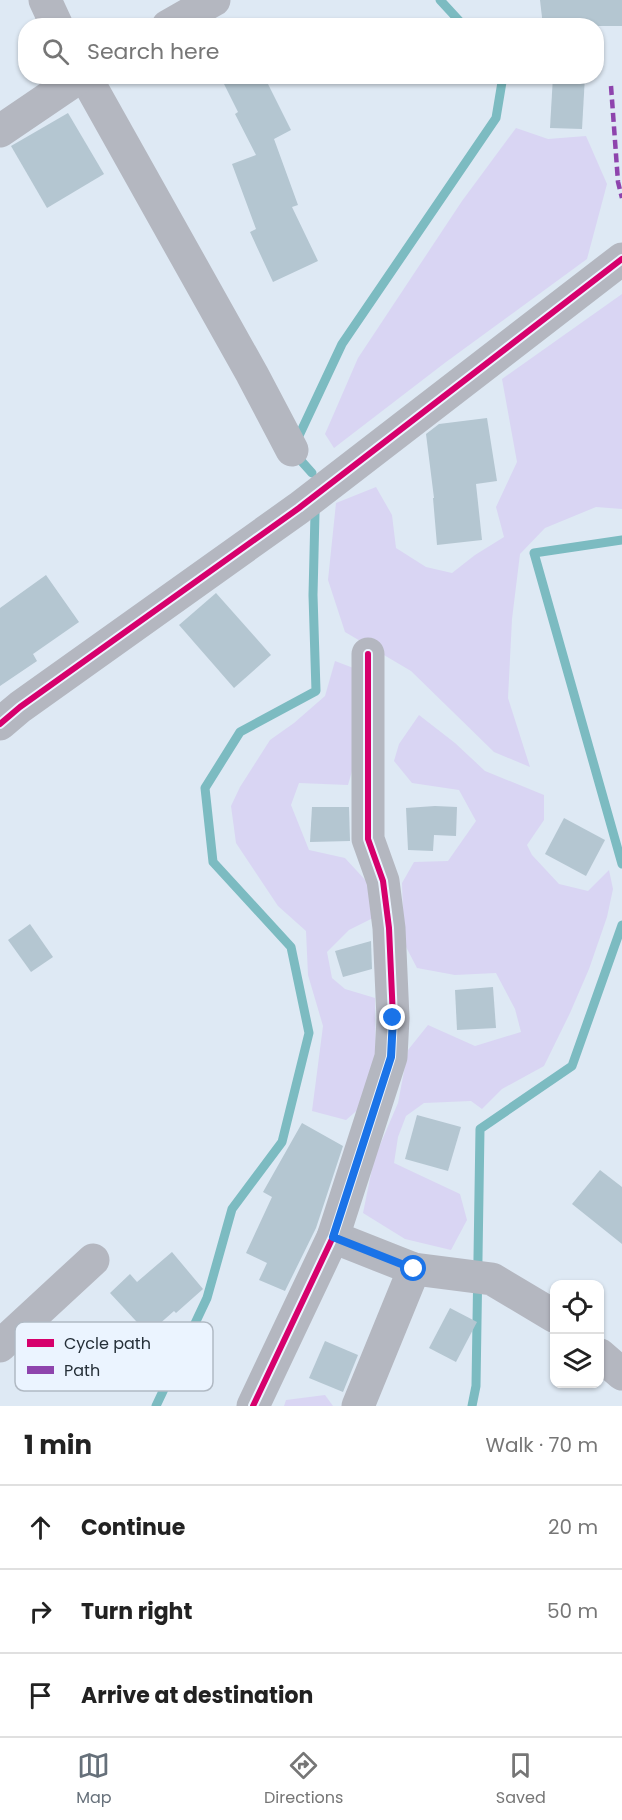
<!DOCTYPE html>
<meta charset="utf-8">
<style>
:root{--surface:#fff;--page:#f2f2f2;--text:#222;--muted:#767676;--line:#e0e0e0;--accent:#66707a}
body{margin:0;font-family:Poppins,sans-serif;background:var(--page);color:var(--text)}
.controls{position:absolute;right:18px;bottom:18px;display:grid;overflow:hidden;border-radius:12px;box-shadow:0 2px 4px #0004}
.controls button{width:54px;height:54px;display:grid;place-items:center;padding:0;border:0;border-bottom:2px solid var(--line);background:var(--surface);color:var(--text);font:30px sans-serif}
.stop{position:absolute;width:18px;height:18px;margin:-14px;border:4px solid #1a73e8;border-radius:50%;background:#fff}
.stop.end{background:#1a73e8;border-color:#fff;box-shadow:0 2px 6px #0008}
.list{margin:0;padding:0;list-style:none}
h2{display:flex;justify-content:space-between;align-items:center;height:78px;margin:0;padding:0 24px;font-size:26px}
h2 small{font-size:20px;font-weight:400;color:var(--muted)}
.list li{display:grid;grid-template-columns:39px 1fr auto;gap:18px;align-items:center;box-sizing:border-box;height:84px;padding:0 24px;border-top:2px solid var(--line)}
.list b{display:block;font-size:22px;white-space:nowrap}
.list em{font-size:20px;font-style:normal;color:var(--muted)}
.icon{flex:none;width:33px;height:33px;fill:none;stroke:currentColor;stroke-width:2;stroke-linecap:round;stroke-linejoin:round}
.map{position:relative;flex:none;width:622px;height:1406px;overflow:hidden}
.search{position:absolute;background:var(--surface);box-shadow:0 2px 4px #0004;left:18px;right:18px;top:18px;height:66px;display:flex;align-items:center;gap:15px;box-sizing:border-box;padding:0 21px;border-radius:24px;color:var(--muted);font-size:22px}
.sheet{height:330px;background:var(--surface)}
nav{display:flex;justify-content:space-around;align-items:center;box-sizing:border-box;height:84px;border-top:2px solid var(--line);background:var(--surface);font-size:16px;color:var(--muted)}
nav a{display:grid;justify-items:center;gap:3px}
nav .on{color:var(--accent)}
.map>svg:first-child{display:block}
</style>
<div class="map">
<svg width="622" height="1406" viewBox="0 0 622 1406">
<rect width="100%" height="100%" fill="#dee9f4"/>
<g fill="#d9d5f3">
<polygon points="516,128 548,139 586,136 607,184 587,259 446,362 334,448 325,434 358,358 462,201"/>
<polygon points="622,294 622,509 596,507 545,528 520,554 512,619 508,698 530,767 494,752 411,671 345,632 328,580 336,503 376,487 392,515 396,548 426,567 452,573 475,555 504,537 496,507 517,462 502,379"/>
<polygon points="335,661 356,669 357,754 348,785 299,783 291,805 309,850 345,858 368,883 377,916 349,930 327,952 332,978 345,989 375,998 376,1075 361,1107 346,1120 312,1111 323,1026 308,975 306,931 278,906 236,843 231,806 240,787 270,740 294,723 325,696"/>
<polygon points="419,715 455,743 485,771 544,795 544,820 527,845 532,855 559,884 588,891 609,870 613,889 607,917 589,969 570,1013 544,1066 502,1089 482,1109 471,1101 424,1103 406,1116 398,1137 394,1163 460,1194 467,1220 451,1250 405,1239 363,1213 374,1159 398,1103 408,1050 428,1025 475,1046 521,1032 515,1009 496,973 455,975 417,968 404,943 402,883 414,862 448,861 476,821 459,790 412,783 394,761 399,744"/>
<polygon points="325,1395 333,1406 284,1406 286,1400"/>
</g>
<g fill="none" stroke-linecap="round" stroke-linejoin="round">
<g stroke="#7cbbc1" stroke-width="9">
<polyline points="440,0 464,26"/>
<polyline points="296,442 342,344 496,118 503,76"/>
<polyline points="295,454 312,473"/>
<polyline points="622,540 534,553 622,864"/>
<polyline points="156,1406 207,1298 232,1209 282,1142 309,1033 291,947 213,862 205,788 240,732 316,691 313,595 315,513"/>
<polyline points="472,1406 476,1386 480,1129 572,1066 622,925"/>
</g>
</g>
<g fill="#b4c6d1">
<polygon points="540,0 622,0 622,26 543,26"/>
<polygon points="220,76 264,76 291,130 274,139 298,205 292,207 318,261 273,282 250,232 256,229 232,164 256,155 235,114 238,112"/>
<polygon points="553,76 585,76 582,129 550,128"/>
<polygon points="68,113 104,174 47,208 11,146"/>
<polygon points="487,418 497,481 476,484 482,540 437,545 433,498 434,498 426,434 439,424"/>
<polygon points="46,575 79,622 33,654 37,661 0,686 0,608"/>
<polygon points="216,593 271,655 234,688 179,625"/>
<polygon points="435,806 457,807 456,836 434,835 433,851 408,850 406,808"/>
<polygon points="312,807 349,807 350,841 310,842"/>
<polygon points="564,818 605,840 586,876 545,854"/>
<polygon points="30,924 53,957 31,972 8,940"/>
<polygon points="371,941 372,969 343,977 335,951"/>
<polygon points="493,987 496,1028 457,1030 455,990"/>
<polygon points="417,1115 461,1127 448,1171 405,1159"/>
<polygon points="302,1123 343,1146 316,1228 285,1291 259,1280 267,1263 246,1253 272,1197 263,1192"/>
<polygon points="600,1170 622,1187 622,1244 572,1204"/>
<polygon points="172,1252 203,1289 176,1313 174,1311 148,1334 110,1293 130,1274 137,1282"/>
<polygon points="450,1308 477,1322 456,1362 429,1348"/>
<polygon points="325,1341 358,1355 343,1392 309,1378"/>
</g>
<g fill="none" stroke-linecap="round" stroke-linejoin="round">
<g stroke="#b4b7c0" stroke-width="33">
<polyline points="45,0 57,26"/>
<polyline points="168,26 214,0"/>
<polyline points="85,76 252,374 292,450"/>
<polyline points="0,131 81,76"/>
<polyline points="0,724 20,707 299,508 622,259"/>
<polyline points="333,1237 414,1269 492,1279 554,1316"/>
<polyline points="0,1346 93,1260"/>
<polyline points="600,1355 622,1374"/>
<polyline points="253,1406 333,1237 391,1057 393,1018 389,928 383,881 368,839 368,654"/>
<polyline points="358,1406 414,1269"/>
</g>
<polyline stroke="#8e44ad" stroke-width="4.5" stroke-dasharray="9 4.5" stroke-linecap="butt" points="611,86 618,182 622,198"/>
<g stroke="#ebf4ff" stroke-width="10">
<g id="cycleway">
<polyline points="0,724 20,707 299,508 622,259"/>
<polyline points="253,1406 333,1237 391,1057 393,1018 389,928 383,881 368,839 368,654"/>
</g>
</g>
<use href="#cycleway" stroke="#d6006c" stroke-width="6"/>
</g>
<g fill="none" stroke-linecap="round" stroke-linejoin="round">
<polyline stroke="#1a73e8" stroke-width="8" points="393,1018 391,1057 333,1237 414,1269"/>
</g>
<rect x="15" y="1322" width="198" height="69" rx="9" fill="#ebf4ff" stroke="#b0b9c3" stroke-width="1.5"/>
<rect x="27" y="1339" width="27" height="8" fill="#d6006c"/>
<rect x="27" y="1366" width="27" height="8" fill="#8e44ad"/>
<g font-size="16" fill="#252f38">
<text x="64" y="1349">Cycle path</text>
<text x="64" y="1376">Path</text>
</g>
</svg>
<div class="controls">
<button><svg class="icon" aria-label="locate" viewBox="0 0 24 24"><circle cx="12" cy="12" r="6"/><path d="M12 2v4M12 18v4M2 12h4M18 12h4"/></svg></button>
<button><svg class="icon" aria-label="layers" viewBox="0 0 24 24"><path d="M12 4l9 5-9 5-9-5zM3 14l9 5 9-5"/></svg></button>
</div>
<div class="stop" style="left:414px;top:1269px"></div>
<div class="stop end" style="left:393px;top:1018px"></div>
<div class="search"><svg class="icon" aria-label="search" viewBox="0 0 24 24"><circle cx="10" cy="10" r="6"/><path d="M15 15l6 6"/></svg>Search here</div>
</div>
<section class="sheet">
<h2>1 min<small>Walk · 70 m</small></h2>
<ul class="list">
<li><svg class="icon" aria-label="ahead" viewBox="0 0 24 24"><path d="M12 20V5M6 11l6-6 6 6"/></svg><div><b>Continue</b></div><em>20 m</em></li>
<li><svg class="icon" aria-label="right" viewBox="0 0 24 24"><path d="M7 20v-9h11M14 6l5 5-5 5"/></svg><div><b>Turn right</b></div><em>50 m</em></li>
<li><svg class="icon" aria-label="arrive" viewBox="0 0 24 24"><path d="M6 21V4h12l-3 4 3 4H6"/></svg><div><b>Arrive at destination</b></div></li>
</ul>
</section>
<nav>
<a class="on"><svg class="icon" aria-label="map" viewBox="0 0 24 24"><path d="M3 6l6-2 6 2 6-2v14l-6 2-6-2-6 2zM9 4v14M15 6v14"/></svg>Map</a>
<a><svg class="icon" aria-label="directions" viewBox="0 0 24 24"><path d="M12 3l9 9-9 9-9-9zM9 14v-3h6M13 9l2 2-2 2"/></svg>Directions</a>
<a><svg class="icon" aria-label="saved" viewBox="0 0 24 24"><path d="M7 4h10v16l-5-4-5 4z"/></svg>Saved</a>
</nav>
